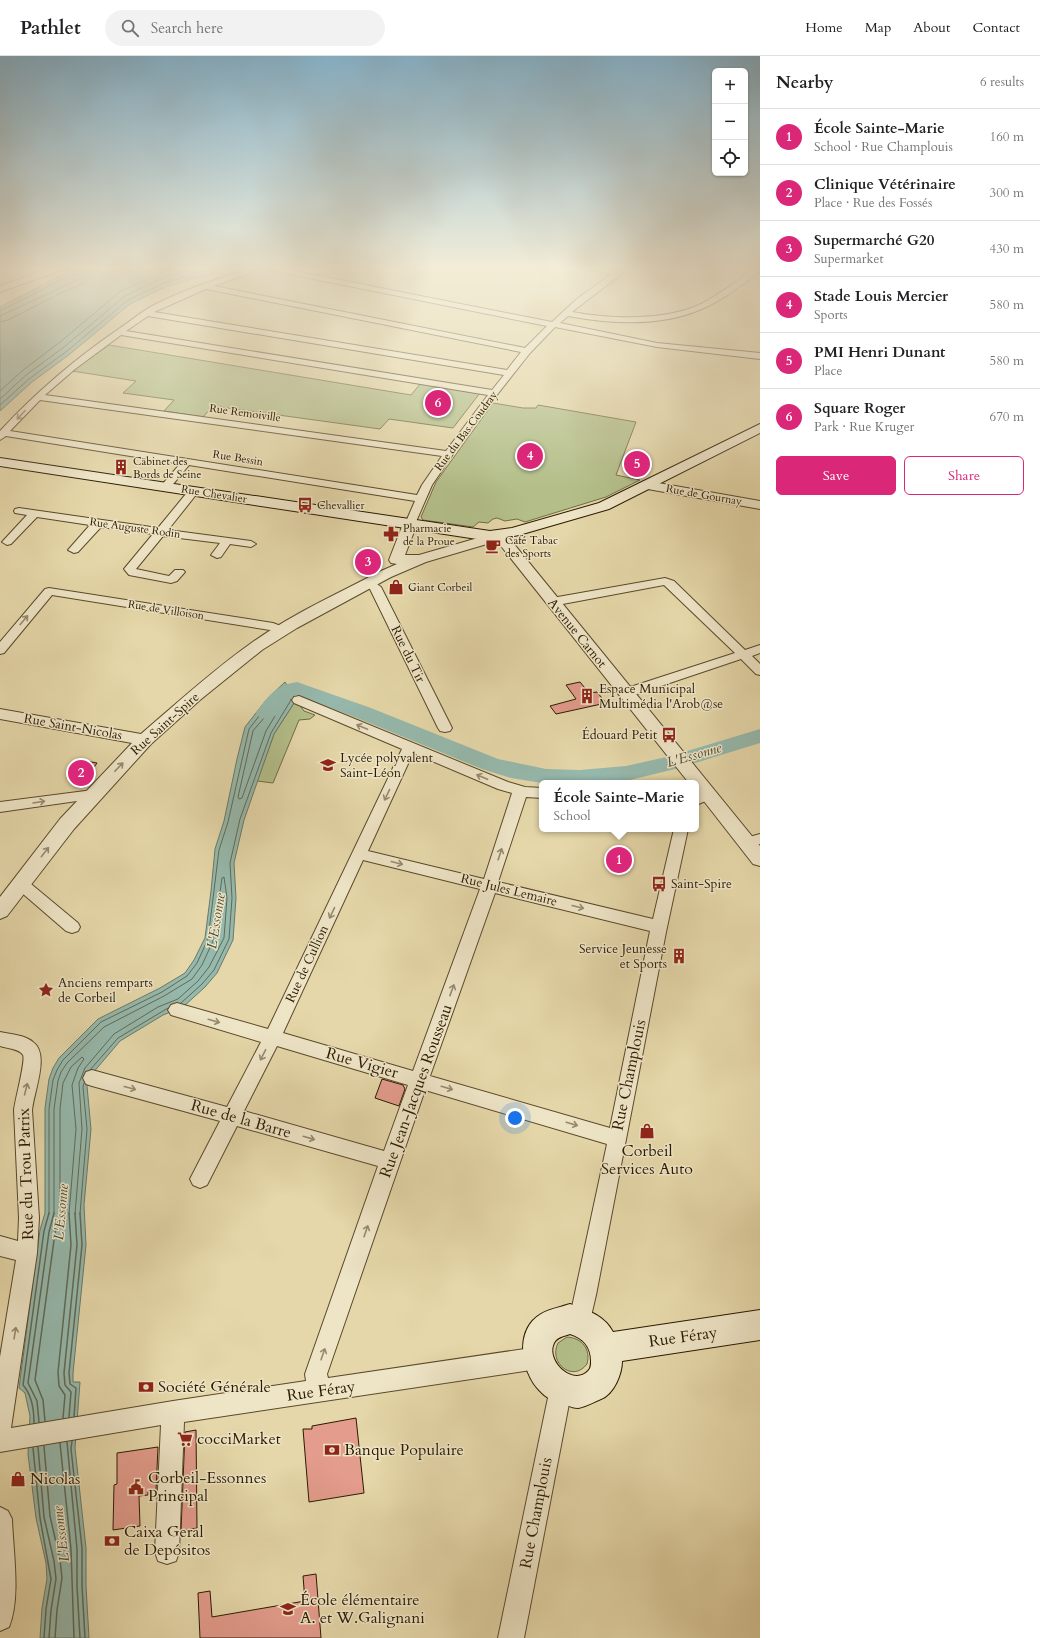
<!DOCTYPE html>
<meta charset="utf-8">
<style>
:root{--surface:#fff;--page:#f2f2f2;--text:#202124;--muted:#757577;--line:#e0e0e0;--accent:#db2777}
body{margin:0;font-family:Cardo,serif;background:var(--page);color:var(--text)}
.controls{position:absolute;right:12px;top:12px;display:grid;overflow:hidden;border-radius:6px;box-shadow:0 1px 3px #0004}
.controls button{width:36px;height:36px;display:grid;place-items:center;padding:0;border:0;border-bottom:1px solid var(--line);background:var(--surface);color:var(--text);font:20px sans-serif}
.you{position:absolute;left:515px;top:1062px;width:14px;height:14px;margin:-10px;border:3px solid #fff;border-radius:50%;background:#1a73e8;box-shadow:0 0 0 6px #1a73e833}
.badge{display:grid;place-items:center;width:26px;height:26px;border-radius:50%;background:var(--accent);color:#fff;font-size:13px;font-weight:700}
.pin{position:absolute;translate:-50% -50%;border:2px solid #fff;box-shadow:0 1px 4px #0006}
.popup{position:absolute;left:539px;top:724px;width:160px;height:52px;box-sizing:border-box;display:grid;place-content:center;border-radius:6px;background:var(--surface);filter:drop-shadow(0 1px 3px #0005);font-size:13px;white-space:nowrap;color:var(--muted)}
.popup b{font-size:15px;color:var(--text)}
.popup::after{content:'';position:absolute;left:50%;top:100%;margin-left:-8px;border:8px solid transparent;border-top-color:var(--surface)}
.list{margin:0;padding:0;list-style:none}
h2{display:flex;justify-content:space-between;align-items:center;height:52px;margin:0;padding:0 16px;font-size:17px}
h2 small{font-size:13px;font-weight:400;color:var(--muted)}
.list li{display:grid;grid-template-columns:26px 1fr auto;gap:12px;align-items:center;box-sizing:border-box;height:56px;padding:0 16px;border-top:1px solid var(--line)}
.list b{display:block;font-size:15px;white-space:nowrap}
.list p{margin:0;font-size:13px;white-space:nowrap;color:var(--muted)}
.list em{font-size:13px;font-style:normal;color:var(--muted)}
.actions{display:flex;gap:8px;padding:12px 16px}
.actions a{flex:1;padding:9px 0;border:1px solid var(--accent);border-radius:6px;text-align:center;font-size:14px;color:var(--accent)}
.actions .main{background:var(--accent);color:#fff}
.icon{flex:none;width:22px;height:22px;fill:none;stroke:currentColor;stroke-width:2;stroke-linecap:round;stroke-linejoin:round}
.map{position:relative;flex:none;width:760px;height:1582px;overflow:hidden}
header{display:flex;align-items:center;gap:24px;box-sizing:border-box;height:56px;padding:0 20px;background:var(--surface);border-bottom:1px solid var(--line)}
header strong{font-size:19px}
nav{display:flex;gap:22px;margin-inline-start:auto;font-size:14px}
.search{width:280px;height:36px;background:var(--page);display:flex;align-items:center;gap:10px;box-sizing:border-box;padding:0 14px;border-radius:22px;color:var(--muted);font-size:15px}
main{display:flex}
aside{flex:1;background:var(--surface)}
.map>svg:first-child{display:block}
</style>
<header>
<strong>Pathlet</strong>
<div class="search"><svg class="icon" aria-label="search" viewBox="0 0 24 24"><circle cx="10" cy="10" r="6"/><path d="M15 15l6 6"/></svg>Search here</div>
<nav><a>Home</a><a>Map</a><a>About</a><a>Contact</a></nav>
</header>
<main>
<div class="map">
<svg width="760" height="1582" viewBox="0 0 760 1582">
<rect width="100%" height="100%" fill="#e5d7a9"/>
<filter id="stains"><feTurbulence type="fractalNoise" baseFrequency=".005" numOctaves="4"/><feColorMatrix values="0 0 0 0 .2 0 0 0 0 .09 0 0 0 0 .02 0 0 0 .5 -.17"/></filter>
<radialGradient id="worn" r=".72"><stop offset=".6" stop-color="#630" stop-opacity="0"/><stop offset="1" stop-color="#630" stop-opacity=".3"/></radialGradient>
<g fill="#b3be89" stroke="#6f6c44">
<polygon points="109,289 411,339 421,327 480,337 453,372 389,363 380,373 213,350 203,361 164,355 174,344 123,337 136,325 72,315"/>
<polygon points="493,347 523,352 536,352 538,349 636,366 616,419 640,424 606,441 525,466 517,463 505,465 497,462 493,463 488,467 479,466 473,471 423,464 421,461 436,426"/>
<polygon points="296,644 304,655 315,659 310,663 299,664 273,727 257,725 274,678"/>
<path d="M567,1281C582,1282 591,1293 587,1308C573,1327 548,1307 558,1287Z"/>
</g>
<g fill="#96b9ad" stroke="#6b7968">
<polygon points="82,212 230,212 165,231 130,248 70,298 32,326 0,355 0,251 56,222"/>
<polygon points="285,626 296,644 274,678 244,764 234,807 236,842 233,884 217,917 205,931 183,951 163,959 120,985 92,1018 87,1030 91,1073 84,1149 86,1189 73,1317 73,1326 80,1326 75,1392 86,1492 86,1530 89,1582 40,1582 42,1552 47,1523 46,1507 36,1462 28,1398 30,1360 25,1337 19,1332 40,1174 45,1157 45,1052 49,1023 53,1012 59,1002 98,963 160,932 185,917 194,904 205,882 211,835 215,793 224,765 237,703 245,671 267,643"/>
</g>
<g fill="none" stroke-linecap="round" stroke-linejoin="round">
<g stroke="#606a56" stroke-width="1">
<polyline points="0,255 59,225 79,218 82,212"/>
<polyline points="0,260 82,222 86,217 87,212"/>
<polyline points="0,266 8,264 65,235 85,227 91,220 93,212"/>
<polyline points="0,335 22,315 60,286 121,235 173,212"/>
<polyline points="0,343 26,319 64,291 125,240 162,222 196,212"/>
<polyline points="0,349 29,323 67,295 128,244 164,227 214,212"/>
<polygon points="281,643 284,645 266,675 242,742 239,743 238,741 253,675"/>
<polyline points="90,1014 118,982 168,952"/>
<polyline points="49,1158 49,1053 53,1024 57,1014 63,1004 101,966 162,936 187,920 197,907 208,883 219,794 228,766 249,673 270,646 285,634 291,644 271,677 240,763 230,807 232,842 229,883 214,914 202,928 181,947"/>
<polyline points="54,1158 54,1053 58,1025 61,1016 67,1007 104,971 164,940 192,923 202,909 213,885 222,822 224,821 227,842 224,882 209,911 198,925 178,943 158,951 114,978 85,1012 79,1027 82,1073 75,1158"/>
<polyline points="60,1158 60,1053 63,1027 71,1011 82,1001 84,1003 78,1012 72,1029 76,1073 69,1158"/>
<polyline points="80,1158 87,1073 83,1031 84,1027"/>
</g>
<g stroke="#606a56" stroke-width="1.5">
<polyline points="69,1361 71,1336 65,1329 64,1317 77,1189 75,1157"/>
<polyline points="74,1361 76,1332 70,1328 69,1317 82,1189 80,1157"/>
<polyline points="63,1362 65,1339 59,1330 58,1316 71,1189 69,1157"/>
<polyline points="45,1365 43,1344 35,1324 55,1177 60,1157"/>
<polyline points="39,1366 37,1345 28,1327 49,1176 54,1157"/>
<path d="M34,1367C34,1354 32,1339 23,1329L44,1175L49,1157"/>
<polyline points="72,1385 71,1393 82,1492 82,1530 85,1582"/>
<polyline points="67,1386 77,1493 77,1530 80,1582"/>
<polyline points="60,1387 71,1493 74,1582"/>
<polyline points="44,1390 50,1460 60,1504 62,1522 57,1554 55,1582"/>
<polyline points="38,1391 44,1461 54,1505 56,1523 51,1554 49,1582"/>
<polyline points="33,1392 40,1462 51,1523 46,1553 44,1582"/>
</g>
<path fill="#96b9ad" fill-rule="evenodd" d="M297,626L371,652L498,703L546,713L580,714L626,710L671,700L760,673V687L679,712L626,725L609,727H542L511,722L482,713L357,662L296,639C280,648 280,667 260,662L256,657C268,640 276,629 297,626Z"/>
</g>
<g fill="#e49c8d" stroke="#2b1a00">
<polygon points="580,626 589,637 597,636 606,647 556,658 550,650 576,643 566,629"/>
<polygon points="80,704 97,707 84,726 67,722"/>
<polygon points="382,1023 403,1029 405,1033 399,1050 375,1042"/>
<polygon points="356,1362 364,1437 309,1446 303,1373 312,1373 312,1370"/>
<polygon points="196,1374 197,1472 181,1475 185,1376"/>
<polygon points="158,1391 156,1434 148,1435 148,1439 139,1440 140,1470 113,1474 114,1429 117,1428 117,1397"/>
<polygon points="316,1518 321,1582 200,1582 198,1537 210,1535 212,1561 305,1545 303,1520"/>
</g>
<g fill="none" stroke-linecap="round" stroke-linejoin="round">
<g stroke="#5a492a" stroke-width="2">
<g id="minor">
<path d="M252,212H263L214,230L525,292L547,270L269,214L265,212H280L552,266L578,242L612,218L589,214L588,212H603L617,215L620,212H629L572,256C610,263 663,265 699,249C719,239 737,225 755,212H760V215C742,229 724,243 704,252C663,271 611,268 568,260L560,267L657,287L760,297V303L657,291L555,271L530,297L470,373L432,429L415,468L410,471L405,468L415,445L189,409L169,433L165,434L160,431L180,408L6,380L0,384V375C36,336 76,302 120,272C131,265 141,256 152,250C184,233 218,223 252,212ZM206,233L521,296L507,314L154,256ZM148,260L504,319L492,334L126,275ZM121,279L488,339L446,395L45,339L75,313ZM40,344L442,400L422,429L417,439L10,375Z"/>
<polygon points="194,432 199,435 168,474 251,485 256,488 251,491 230,488 221,501 217,502 211,499 220,487 163,480 136,513 169,520 175,514 183,514 185,516 177,525 171,527 129,519 124,513 153,478 101,471 78,496 74,497 68,494 90,469 37,461 11,488 7,489 2,486 27,459 15,457 14,455 15,453 19,452 158,472 190,433"/>
<polygon points="665,522 674,525 745,594 760,589 760,597 752,600 760,608 760,619 756,618 741,603 631,640 621,640 620,637 621,634 735,597 664,529 552,550 548,548 546,546 548,544 552,542"/>
<polygon points="369,524 373,525 381,531 452,672 450,675 445,676 440,675 438,672 370,533 363,527 365,525"/>
<polygon points="49,532 273,567 286,572 288,575 286,578 282,579 270,574 52,539 4,597 0,598 0,586 45,533"/>
<path d="M299,640L508,726L525,731L542,732V742L526,741L498,826L653,863L674,773H688L666,876L596,1239L588,1273L580,1276L572,1273L569,1265L607,1088L425,1034L327,1318L328,1322L538,1291L546,1294L549,1302L546,1310L538,1313L184,1366L179,1496L176,1505L167,1508L158,1505L155,1496L161,1369L0,1396V1301L16,1204L0,1200V1180L18,1185L19,1162L14,1054C15,1044 26,1004 23,999C20,993 6,992 0,990V976C10,978 25,979 33,986C50,998 34,1035 32,1054L39,1162L37,1197L11,1372L173,1345L306,1325L305,1318L378,1110L237,1070L207,1129L200,1132L193,1129L190,1123L220,1065L92,1030L86,1028L83,1022L86,1016L92,1014L227,1051L261,986L171,959L168,954L171,949L177,947L268,973L402,693L294,647L292,644L294,641ZM413,697L498,733L512,737L484,823L368,795ZM363,804L480,833L413,1015L283,977ZM495,837L650,875L610,1072L430,1020ZM277,990L408,1029L384,1095L244,1055Z"/>
<polygon points="93,734 98,736 100,739 98,742 0,756 0,746"/>
<polygon points="708,734 713,736 715,739 713,742 696,749 696,738"/>
<polygon points="760,778 760,788 747,792 742,791 740,787 742,783"/>
<polygon points="20,821 25,823 78,867 80,871 78,875 72,877 66,875 15,831 12,827 15,823"/>
<polygon points="561,1321 569,1324 572,1332 524,1582 498,1582 550,1332 553,1324"/>
<path d="M0,1451L8,1455L12,1463C13,1495 21,1542 9,1571L0,1575Z"/>
</g>
</g>
<g stroke="#5a492a" stroke-width="2">
<g id="tertiary">
<polygon points="50,212 64,212 62,214 0,236 0,230"/>
<polygon points="647,425 760,445 760,453 642,432 641,429 642,426"/>
<path d="M410,464L415,465L417,468L405,499H419L495,477L500,476L505,477L760,790V810L753,808L696,735V727H689L497,485L426,506L391,521L297,572L262,594L200,644L151,688L74,773L7,860L0,863V841L60,763L132,687L0,663V653L141,678C177,647 212,615 250,588C290,559 337,538 381,515L397,508L391,507L389,504L403,468L405,465Z"/>
</g>
</g>
<g stroke="#2b1a00" stroke-width="2">
<g id="secondary">
<polygon points="760,368 760,377 609,453 519,479 490,485 0,410 0,402 490,475 512,472 599,447"/>
<path d="M570,1248C587,1254 604,1259 613,1276L760,1254V1284L622,1305C622,1318 614,1338 601,1343C594,1346 585,1351 578,1352C574,1352 569,1350 566,1349C556,1347 546,1342 539,1334C521,1315 514,1274 541,1258C549,1253 561,1251 570,1248ZM570,1278C583,1282 591,1291 591,1305C591,1309 591,1311 589,1314C574,1332 545,1305 554,1287C557,1281 564,1280 570,1278Z"/>
</g>
</g>
<use href="#minor" fill="#eee5c7" fill-rule="evenodd"/>
<use href="#tertiary" fill="#eee5c7" fill-rule="evenodd"/>
<use href="#secondary" fill="#eee5c7" fill-rule="evenodd"/>
</g>
<defs><path id="oneway-shaft" d="M-6 0H5M1.5-3L5.5 0L1.5 3" fill="none" stroke-width="1.6" stroke-linecap="round" stroke-linejoin="round"/></defs>
<g stroke="#968a6d">
<use href="#oneway-shaft" transform="translate(21 359) rotate(133)"/>
<use href="#oneway-shaft" transform="translate(24 564) rotate(-50)"/>
<use href="#oneway-shaft" transform="translate(362 671) rotate(-157)"/>
<use href="#oneway-shaft" transform="translate(119 711) rotate(-46)"/>
<use href="#oneway-shaft" transform="translate(482 721) rotate(-157)"/>
<use href="#oneway-shaft" transform="translate(387 739) rotate(115)"/>
<use href="#oneway-shaft" transform="translate(39 746) rotate(-9)"/>
<use href="#oneway-shaft" transform="translate(45 796) rotate(-52)"/>
<use href="#oneway-shaft" transform="translate(500 798) rotate(-72)"/>
<use href="#oneway-shaft" transform="translate(397 807) rotate(14)"/>
<use href="#oneway-shaft" transform="translate(578 851) rotate(14)"/>
<use href="#oneway-shaft" transform="translate(332 857) rotate(115)"/>
<use href="#oneway-shaft" transform="translate(452 934) rotate(-70)"/>
<use href="#oneway-shaft" transform="translate(214 965) rotate(16)"/>
<use href="#oneway-shaft" transform="translate(263 999) rotate(117)"/>
<use href="#oneway-shaft" transform="translate(130 1032) rotate(15)"/>
<use href="#oneway-shaft" transform="translate(447 1032) rotate(16)"/>
<use href="#oneway-shaft" transform="translate(26 1033) rotate(-76)"/>
<use href="#oneway-shaft" transform="translate(572 1068) rotate(16)"/>
<use href="#oneway-shaft" transform="translate(309 1082) rotate(16)"/>
<use href="#oneway-shaft" transform="translate(366 1175) rotate(-71)"/>
<use href="#oneway-shaft" transform="translate(15 1277) rotate(-81)"/>
<use href="#oneway-shaft" transform="translate(323 1298) rotate(-71)"/>
</g>
<linearGradient id="sky" x2="0" y2="1"><stop stop-color="#87b6d0"/><stop offset="0.49" stop-color="#f3edd8"/><stop offset="1" stop-color="#f3edd8" stop-opacity="0"/></linearGradient>
<rect width="760" height="433" fill="url(#sky)"/>
<defs>
<g id="building-bare" transform="scale(1.2)"><path d="M-4-6H4V6H1V3H-1V6H-4ZM-2.5-4.3h1.7v1.8h-1.7ZM.8-4.3h1.7v1.8H.8ZM-2.5-1h1.7V.8h-1.7ZM.8-1h1.7V.8H.8Z" fill="#8f2418" stroke="#eee5c7" stroke-width="2.5" paint-order="stroke"/></g>
<g id="bus-bare" transform="scale(1.2)"><path d="M-5-6H5V4H4V6H2V4H-2V6H-4V4H-5ZM-3.5-4V0h7V-4ZM-3.5 1.2v1.5H-2V1.2ZM2 1.2v1.5H3.5V1.2Z" fill="#8f2418" stroke="#eee5c7" stroke-width="2.5" paint-order="stroke"/></g>
<g id="pharmacy-bare" transform="scale(1.2)"><path d="M-2-6h4v4h4v4h-4v4h-4v-4h-4v-4h4Z" fill="#8f2418" stroke="#eee5c7" stroke-width="2.5" paint-order="stroke"/></g>
<g id="cafe-bare" transform="scale(1.2)"><path d="M-5.5-4.5H6V0H3Q3 3.5 0 3.5H-2.5Q-5.5 3.5-5.5 0ZM3-3.2v2h1.7v-2ZM-6 4.5H4V6H-6Z" fill="#8f2418" stroke="#eee5c7" stroke-width="2.5" paint-order="stroke"/></g>
<g id="shop-bare" transform="scale(1.2)"><path d="M-5-2.5h2.3a2.7 3.5 0 0 1 5.4 0H5L5.5 6h-11ZM-1.5-2.5h3a1.5 2.3 0 0 0-3 0Z" fill="#8f2418" stroke="#eee5c7" stroke-width="2.5" paint-order="stroke"/></g>
<g id="school-bare" transform="scale(1.2)"><path d="M0-5L7-2L0 1L-7-2ZM-4 1L0 2.5L4 1V4Q0 6-4 4Z" fill="#8f2418" stroke="#eee5c7" stroke-width="2.5" paint-order="stroke"/></g>
<g id="sight-bare" transform="scale(1.2)"><path d="M0-6L1.8-2.2L6-1.7L2.9 1.2L3.7 5.4L0 3.3L-3.7 5.4L-2.9 1.2L-6-1.7L-1.8-2.2Z" fill="#8f2418" stroke="#eee5c7" stroke-width="2.5" paint-order="stroke"/></g>
<g id="bank-bare" transform="scale(1.2)"><path d="M-6-4H6V4H-6ZM0-2.3a2.3 2.3 0 1 0 0 4.6a2.3 2.3 0 1 0 0-4.6Z" fill="#8f2418" stroke="#eee5c7" stroke-width="2.5" paint-order="stroke"/></g>
<g id="supermarket-bare" transform="scale(1.2)"><path d="M-6-5.5h2.5l.6 2H6L4.5 2H-2.5L-4.4-4H-6ZM-1.5 3.2a1.3 1.3 0 1 0 .1 0ZM3 3.2a1.3 1.3 0 1 0 .1 0Z" fill="#8f2418" stroke="#eee5c7" stroke-width="2.5" paint-order="stroke"/></g>
<g id="civic-bare" transform="scale(1.2)"><path d="M-.6-6.5H3V-4.5H.6V-3L4-1V1h2V6H-6V1h2V-1L-.6-3ZM-1.2 2.5V6h2.4V2.5Z" fill="#8f2418" stroke="#eee5c7" stroke-width="2.5" paint-order="stroke"/></g>
</defs>
<g fill-rule="evenodd">
<use href="#building-bare" x="121" y="411"/>
<use href="#bus-bare" x="305" y="449"/>
<use href="#pharmacy-bare" x="391" y="478"/>
<use href="#cafe-bare" x="493" y="490"/>
<use href="#shop-bare" x="396" y="531"/>
<use href="#building-bare" x="587" y="640"/>
<use href="#bus-bare" x="669" y="679"/>
<use href="#school-bare" x="328" y="709"/>
<use href="#bus-bare" x="659" y="828"/>
<use href="#building-bare" x="679" y="900"/>
<use href="#sight-bare" x="46" y="934"/>
<use href="#shop-bare" x="647" y="1075"/>
<use href="#bank-bare" x="146" y="1331"/>
<use href="#supermarket-bare" x="185" y="1383"/>
<use href="#bank-bare" x="332" y="1394"/>
<use href="#shop-bare" x="18" y="1423"/>
<use href="#civic-bare" x="136" y="1431"/>
<use href="#bank-bare" x="112" y="1485"/>
<use href="#school-bare" x="288" y="1553"/>
</g>
<g text-anchor="middle" dominant-baseline="central" stroke-width="3" stroke-linejoin="round" paint-order="stroke">
<g font-size="11" fill="#2b1a00" stroke="#eee5c7">
<text transform="translate(245 357) rotate(8)">Rue Remoiville</text>
<text transform="translate(466 375) rotate(-53)">Rue du Bas Coudray</text>
<text transform="translate(238 402) rotate(9)">Rue Bessin</text>
<text transform="translate(214 438) rotate(9)">Rue Chevalier</text>
<text transform="translate(704 439) rotate(10)">Rue de Gournay</text>
<text transform="translate(135 472) rotate(8)">Rue Auguste Rodin</text>
<text transform="translate(166 554) rotate(9)">Rue de Villoison</text>
</g>
<g font-size="11" fill="#2b1a00" stroke="#eee5c7" text-anchor="start">
<text x="133" y="405">Cabinet des<tspan x="133" dy="13">Bords de Seine</tspan></text>
<text x="317" y="449">Chevallier</text>
<text x="403" y="472">Pharmacie<tspan x="403" dy="13">de la Proue</tspan></text>
<text x="505" y="484">Café Tabac<tspan x="505" dy="13">des Sports</tspan></text>
<text x="408" y="531">Giant Corbeil</text>
</g>
<g font-size="13" fill="#2b1a00" stroke="#eee5c7">
<text transform="translate(577 577) rotate(51)">Avenue Carnot</text>
<text transform="translate(408 598) rotate(64)">Rue du Tir</text>
<text transform="translate(165 668) rotate(-42)">Rue Saint-Spire</text>
<text transform="translate(73 671) rotate(10)">Rue Saint-Nicolas</text>
<text transform="translate(509 834) rotate(14)">Rue Jules Lemaire</text>
<text transform="translate(307 908) rotate(-65)">Rue de Cullion</text>
</g>
<g font-size="13" fill="#2b1a00" stroke="#eee5c7" text-anchor="start">
<text x="599" y="633">Espace Municipal<tspan x="599" dy="15">Multimédia l'Arob@se</tspan></text>
<text x="657" y="679" text-anchor="end">Édouard Petit</text>
<text x="340" y="702">Lycée polyvalent<tspan x="340" dy="15">Saint-Léon</tspan></text>
<text x="671" y="828">Saint-Spire</text>
<text x="667" y="893" text-anchor="end">Service Jeunesse<tspan x="667" dy="15">et Sports</tspan></text>
<text x="58" y="927">Anciens remparts<tspan x="58" dy="15">de Corbeil</tspan></text>
</g>
<g font-size="14" font-style="italic" fill="#4b4a34" stroke="#eee5c7">
<text transform="translate(694 699) rotate(-16)">L'Essonne</text>
<text transform="translate(216 865) rotate(-81)">L'Essonne</text>
<text transform="translate(61 1156) rotate(-85)">L'Essonne</text>
<text transform="translate(61 1478) rotate(-97)">L'Essonne</text>
</g>
<g font-size="16" fill="#2b1a00" stroke="#eee5c7">
<text transform="translate(362 1007) rotate(16)">Rue Vigier</text>
<text transform="translate(629 1019) rotate(-78)">Rue Champlouis</text>
<text transform="translate(416 1035) rotate(-70)">Rue Jean-Jacques Rousseau</text>
<text transform="translate(241 1063) rotate(16)">Rue de la Barre</text>
<text transform="translate(26 1118) rotate(-92)">Rue du Trou Patrix</text>
<text transform="translate(683 1281) rotate(-8)">Rue Féray</text>
<text transform="translate(321 1335) rotate(-8)">Rue Féray</text>
<text transform="translate(536 1457) rotate(-79)">Rue Champlouis</text>
</g>
<g font-size="16" fill="#2b1a00" stroke="#eee5c7" text-anchor="start">
<text x="647" y="1095" text-anchor="middle">Corbeil<tspan x="647" dy="18">Services Auto</tspan></text>
<text x="158" y="1331">Société Générale</text>
<text x="197" y="1383">cocciMarket</text>
<text x="344" y="1394">Banque Populaire</text>
<text x="148" y="1422">Corbeil-Essonnes<tspan x="148" dy="18">Principal</tspan></text>
<text x="30" y="1423">Nicolas</text>
<text x="124" y="1476">Caixa Geral<tspan x="124" dy="18">de Depósitos</tspan></text>
<text x="300" y="1544">École élémentaire<tspan x="300" dy="18">A. et W.Galignani</tspan></text>
</g>
</g>
<rect width="100%" height="100%" filter="url(#stains)"/>
<rect width="100%" height="100%" fill="url(#worn)"/>
</svg>
<div class="controls">
<button>+</button>
<button>−</button>
<button><svg class="icon" aria-label="locate" viewBox="0 0 24 24"><circle cx="12" cy="12" r="6"/><path d="M12 2v4M12 18v4M2 12h4M18 12h4"/></svg></button>
</div>
<div class="you"></div>
<div class="pin badge" style="left:619px;top:804px">1</div>
<div class="popup"><b>École Sainte-Marie</b>School</div>
<div class="pin badge" style="left:81px;top:717px">2</div>
<div class="pin badge" style="left:368px;top:506px">3</div>
<div class="pin badge" style="left:530px;top:400px">4</div>
<div class="pin badge" style="left:637px;top:408px">5</div>
<div class="pin badge" style="left:438px;top:347px">6</div>
</div>
<aside>
<h2>Nearby<small>6 results</small></h2>
<ul class="list">
<li><span class="badge">1</span><div><b>École Sainte-Marie</b><p>School · Rue Champlouis</p></div><em>160 m</em></li>
<li><span class="badge">2</span><div><b>Clinique Vétérinaire</b><p>Place · Rue des Fossés</p></div><em>300 m</em></li>
<li><span class="badge">3</span><div><b>Supermarché G20</b><p>Supermarket</p></div><em>430 m</em></li>
<li><span class="badge">4</span><div><b>Stade Louis Mercier</b><p>Sports</p></div><em>580 m</em></li>
<li><span class="badge">5</span><div><b>PMI Henri Dunant</b><p>Place</p></div><em>580 m</em></li>
<li><span class="badge">6</span><div><b>Square Roger</b><p>Park · Rue Kruger</p></div><em>670 m</em></li>
</ul>
<div class="actions"><a class="main">Save</a><a>Share</a></div>
</aside>
</main>
